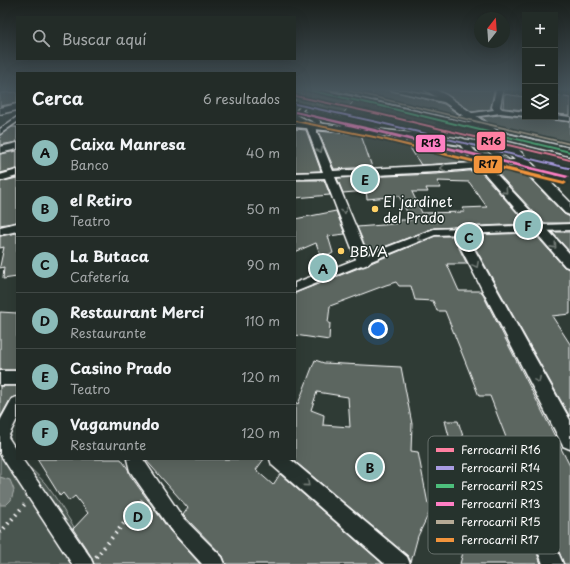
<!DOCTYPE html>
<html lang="es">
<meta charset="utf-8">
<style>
:root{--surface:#232c28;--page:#2f3834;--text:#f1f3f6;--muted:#a3a7a8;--line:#404845;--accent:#8bbbb9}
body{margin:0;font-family:"Playpen Sans",sans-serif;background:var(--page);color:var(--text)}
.controls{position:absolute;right:12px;top:12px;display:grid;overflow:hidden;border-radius:0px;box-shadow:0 4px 16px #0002}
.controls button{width:36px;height:36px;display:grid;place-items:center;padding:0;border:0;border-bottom:1px solid var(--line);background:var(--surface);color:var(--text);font:20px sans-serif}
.compass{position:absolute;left:474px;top:12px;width:36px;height:36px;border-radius:50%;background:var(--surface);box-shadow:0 4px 16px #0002;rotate:17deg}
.you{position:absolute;left:378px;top:329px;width:14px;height:14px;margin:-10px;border:3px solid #fff;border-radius:50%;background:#1a73e8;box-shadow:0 0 0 6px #1a73e833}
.badge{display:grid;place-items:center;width:26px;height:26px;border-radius:50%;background:var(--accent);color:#111;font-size:13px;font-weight:700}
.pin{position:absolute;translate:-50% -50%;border:2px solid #fff;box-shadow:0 1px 4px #0006}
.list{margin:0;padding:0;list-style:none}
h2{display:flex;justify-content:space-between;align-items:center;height:52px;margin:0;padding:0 16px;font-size:17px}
h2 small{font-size:13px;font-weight:400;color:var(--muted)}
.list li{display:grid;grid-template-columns:26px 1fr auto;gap:12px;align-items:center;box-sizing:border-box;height:56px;padding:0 16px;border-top:1px solid var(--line)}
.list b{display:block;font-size:15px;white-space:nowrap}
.list p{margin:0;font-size:13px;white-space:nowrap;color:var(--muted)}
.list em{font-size:13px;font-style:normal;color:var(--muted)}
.icon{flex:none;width:22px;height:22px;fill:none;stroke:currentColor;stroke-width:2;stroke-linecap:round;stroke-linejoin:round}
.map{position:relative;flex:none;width:570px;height:564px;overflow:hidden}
.search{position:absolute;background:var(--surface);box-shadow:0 4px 16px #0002;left:16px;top:16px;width:280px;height:44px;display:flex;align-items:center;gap:10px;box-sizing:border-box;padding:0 14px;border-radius:0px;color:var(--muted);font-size:15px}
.panel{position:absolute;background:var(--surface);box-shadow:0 4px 16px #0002;left:16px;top:72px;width:280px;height:388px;border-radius:0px}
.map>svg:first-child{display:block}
</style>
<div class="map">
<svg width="570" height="564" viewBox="0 0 570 564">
<rect width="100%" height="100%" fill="#2f3b35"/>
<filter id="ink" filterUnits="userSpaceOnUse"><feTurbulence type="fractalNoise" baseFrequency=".025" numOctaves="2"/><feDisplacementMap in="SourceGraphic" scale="8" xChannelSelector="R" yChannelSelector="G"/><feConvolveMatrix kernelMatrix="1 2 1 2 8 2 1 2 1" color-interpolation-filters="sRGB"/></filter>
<g filter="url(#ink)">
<g fill="#3c4842">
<polygon points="295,90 347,100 436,121 435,124 570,156 570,163 430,128 347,110 347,109"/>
<polygon points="361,135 405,140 423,167 373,170"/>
</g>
<path fill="#4a544f" stroke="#a4aaa7" d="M0,442L17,459H21C29,467 38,475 45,483C56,497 65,513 74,527L71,531L81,564H0Z"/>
<polygon fill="#707975" stroke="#a9afac" points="0,477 10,480 14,490 11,500 6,505 0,505"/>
<g fill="#5b6661" stroke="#fff" fill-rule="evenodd">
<polygon points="295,90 307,90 353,102 341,116 306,108 306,106 302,104 298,106 295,106"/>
<polygon points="330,90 363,90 358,96"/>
<polygon points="372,90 390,90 444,104 468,121 374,100"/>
<polygon points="440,90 494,90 491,107 491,109 472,112"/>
<polygon points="17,92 17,103 0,106 0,93"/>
<polygon points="504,94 525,97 525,110 503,108"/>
<polygon points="555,95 570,98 570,115 555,114"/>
<polygon points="500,115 525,117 535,117 570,122 570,145 556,143 508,133 505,129 497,129 481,117"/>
<polygon points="12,127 17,127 17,142 0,145 0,135"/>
<polygon points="295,129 306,130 321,171 295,172"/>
<polygon points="318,131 361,135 372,167 334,169"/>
<polygon points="405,140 459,146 472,162 421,165"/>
<polygon points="474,148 486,150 494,157 505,156 509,159 486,160"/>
<polygon points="17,151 17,169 0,173 0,154"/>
<polygon points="518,166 564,214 570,217 570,223 544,223 493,168"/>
<path d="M479,170L527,224L434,228L368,253L357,227L383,225L400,223L399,220H411L399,196L367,199L366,191L343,193L337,178L436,174ZM437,181L469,182L487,207L462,208L465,212L422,213L412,192H428L426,188H441Z"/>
<polygon points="17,178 17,222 0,225 0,182"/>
<polygon points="295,180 324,180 330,195 295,198"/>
<polygon points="336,211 345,234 328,236 333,253 322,259 316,243 295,252 295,219"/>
<polygon points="552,232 570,232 570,252"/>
<polygon points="17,233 17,277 3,279 4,267 0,268 0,266 4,247 0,248 0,236"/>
<polygon points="534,233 564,267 570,269 570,314 552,316 570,344 570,417 468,235"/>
<polygon points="435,236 453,236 467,264 447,264 459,291 481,291 570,466 570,564 564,564 536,497 533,495 536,496 526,471 530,471 517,441 507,440 490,396 479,396 445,311 437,311 433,301 415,300 411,286 399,286 396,282 386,285 330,306 328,323 330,323 329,340 295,335 295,293 361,267 369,265 371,263"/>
<polygon points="0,312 17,313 17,370 0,370"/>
<path d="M315,360L324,363L401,367L412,424L411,451L418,452L428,504L432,507L418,536L411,562L408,556L292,459H295V402L298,404ZM317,392L348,397L350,427L323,425L324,415L311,410Z"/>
<polygon points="0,386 17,386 17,396 11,398 0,418"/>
<polygon points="445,421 458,421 490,518 527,526 541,564 460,564 471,521"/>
<polygon points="37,459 121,459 128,469 130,475 170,531 200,564 94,564 91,556 73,529 88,513 75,496 69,501 63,493 60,496"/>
<polygon points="145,459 264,459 256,470 273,485 280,474 383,564 226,564 223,556 183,515 188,508"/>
</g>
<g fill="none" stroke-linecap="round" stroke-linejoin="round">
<g stroke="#fff" stroke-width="3">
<g id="pedestrian">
<polygon points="302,105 305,107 302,111 320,121 320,123 316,123 296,113 296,111"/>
<polygon points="17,117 17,122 0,134 0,129"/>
<polygon points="570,224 570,230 435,235 295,292 295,283 434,229"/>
<rect x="0" y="371" width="17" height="14"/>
<polygon points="17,397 17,419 8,437 17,451 17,459 22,459 90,557 93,564 72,564 0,454 0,421 12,399"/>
<polygon points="127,459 143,459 183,518 222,557 225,564 202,564 171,530 130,471"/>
<polygon points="270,459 290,459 407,557 410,564 385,564 272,465"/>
<polygon points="529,495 535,498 563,564 543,564 520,504 523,498"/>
</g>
</g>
<g stroke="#fff" stroke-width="3">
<g id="minor">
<polygon points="308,90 322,90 469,123 481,123 485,125 481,127 469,127"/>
<polygon points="391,90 405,90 448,99 452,101 448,103"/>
<polygon points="496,90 503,90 500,107 502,109 525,112 525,116 500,113 466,118 466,114 494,110 492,107"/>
<polygon points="555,115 570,117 570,121 553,119 549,117 555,117"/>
<polygon points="307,123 313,123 314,125 333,171 475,163 457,141 461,138 464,139 485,162 526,159 528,161 523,164 490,167 570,254 570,268 565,266 480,168 436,172 335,177 370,261 368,264 363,266 358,264 325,178 295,179 295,173 323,172 306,125"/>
<polygon points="17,143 17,149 0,153 0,147"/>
<polygon points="17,170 17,176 0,181 0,175"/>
<polygon points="17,223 17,231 0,235 0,227"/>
<polygon points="458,227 462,228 464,231 570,420 570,449 563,446 452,231 454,228"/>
</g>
</g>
<g stroke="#fff" stroke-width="3">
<g id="tertiary">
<polygon points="425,90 436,90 446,95 499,132 570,148 570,156 491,136 440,99"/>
<polygon points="17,104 17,110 0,114 0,108"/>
<polygon points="295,121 433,135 512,146 519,150 570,202 570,215 565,213 511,156 505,151 433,141 295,127"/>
</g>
</g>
<g stroke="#fff" stroke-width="1.5" stroke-dasharray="0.5 1.5" stroke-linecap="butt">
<polyline points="295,93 304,95"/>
<polyline points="309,101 324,105"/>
</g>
<g stroke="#fff" stroke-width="4" stroke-dasharray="1.5 4.5" stroke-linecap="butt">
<polyline points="0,533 25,504"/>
<polyline points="96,557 143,500"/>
</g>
<use href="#pedestrian" fill="#26332d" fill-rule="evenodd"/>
<use href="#minor" fill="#26332d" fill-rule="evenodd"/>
<use href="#tertiary" fill="#26332d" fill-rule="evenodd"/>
<g stroke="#26332d" stroke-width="3">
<polygon id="rail-1" points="295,95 379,113 570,159 570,161 379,115 295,97"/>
</g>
<g stroke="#26332d" stroke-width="3">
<polygon id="rail-2" points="295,103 377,121 568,167 570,167 570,169 568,169 377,123 295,105"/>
</g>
<g stroke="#26332d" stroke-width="3">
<polygon id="rail-3" points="304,90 312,90 381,105 570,151 570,153 381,107"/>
</g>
<g stroke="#26332d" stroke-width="3">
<polygon id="rail-4" points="295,111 375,129 569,176 566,178 295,113"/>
</g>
<g stroke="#26332d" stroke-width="3">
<polygon id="rail-5" points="342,90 349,90 570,143 570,145"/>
</g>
<g stroke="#26332d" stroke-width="3">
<polygon id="rail-6" points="295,120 374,136 564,181 567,183 564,185 374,138 295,122"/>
</g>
<use href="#rail-1" fill="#ff80a1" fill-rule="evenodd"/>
<use href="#rail-2" fill="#a99ce2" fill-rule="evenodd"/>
<use href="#rail-3" fill="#4dbf7c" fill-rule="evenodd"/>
<use href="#rail-4" fill="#ff80c5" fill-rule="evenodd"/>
<use href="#rail-5" fill="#b6ab96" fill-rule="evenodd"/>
<use href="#rail-6" fill="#f2943c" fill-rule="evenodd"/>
</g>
<defs><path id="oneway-chevron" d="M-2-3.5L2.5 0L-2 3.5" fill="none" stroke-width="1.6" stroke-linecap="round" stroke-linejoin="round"/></defs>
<g stroke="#727a76">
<use href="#oneway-chevron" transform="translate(320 150) rotate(67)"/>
<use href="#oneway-chevron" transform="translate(443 168) rotate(175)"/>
<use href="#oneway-chevron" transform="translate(505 191) rotate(48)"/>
<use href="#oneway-chevron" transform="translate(344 211) rotate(69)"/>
<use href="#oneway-chevron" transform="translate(420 238) rotate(158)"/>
<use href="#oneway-chevron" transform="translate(554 246) rotate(48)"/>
<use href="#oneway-chevron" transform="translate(476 265) rotate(62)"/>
<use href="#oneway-chevron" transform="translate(538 380) rotate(62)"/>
<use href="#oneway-chevron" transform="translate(307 484) rotate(41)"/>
</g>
</g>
<linearGradient id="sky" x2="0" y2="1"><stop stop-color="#1a201d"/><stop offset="0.53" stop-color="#47555c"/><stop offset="1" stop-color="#47555c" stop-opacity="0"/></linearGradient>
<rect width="570" height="169" fill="url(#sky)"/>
<g fill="#ffd166" stroke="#26332d" stroke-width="1.5">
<circle cx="375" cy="209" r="4"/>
<circle cx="341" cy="251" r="4"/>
</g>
<g text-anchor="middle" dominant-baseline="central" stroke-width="3" stroke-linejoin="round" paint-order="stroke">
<g font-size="14" fill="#fff" stroke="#26332d" text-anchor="start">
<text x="383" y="201">El jardinet<tspan x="383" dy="16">del Prado</tspan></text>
<text x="349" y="251">BBVA</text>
</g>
</g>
<rect x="428" y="436" width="132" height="118" rx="6" fill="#26332d" stroke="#67706c" stroke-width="1"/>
<rect x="436" y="448" width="18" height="4" fill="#ff80a1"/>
<rect x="436" y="466" width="18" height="4" fill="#a99ce2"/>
<rect x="436" y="484" width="18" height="4" fill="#4dbf7c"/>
<rect x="436" y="502" width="18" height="4" fill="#ff80c5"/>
<rect x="436" y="520" width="18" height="4" fill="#b6ab96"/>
<rect x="436" y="538" width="18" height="4" fill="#f2943c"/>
<g font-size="11" fill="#fff">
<text x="461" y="454">Ferrocarril R16</text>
<text x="461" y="472">Ferrocarril R14</text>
<text x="461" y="490">Ferrocarril R2S</text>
<text x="461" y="508">Ferrocarril R13</text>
<text x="461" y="526">Ferrocarril R15</text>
<text x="461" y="544">Ferrocarril R17</text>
</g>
<g stroke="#26332d" stroke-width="1.5">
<rect x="476" y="131" width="30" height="20" rx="4" fill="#ff80a1"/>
<rect x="415" y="134" width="31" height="19" rx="4" fill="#ff80c5"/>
<rect x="473" y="155" width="30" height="19" rx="4" fill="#f2943c"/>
</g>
<g font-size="11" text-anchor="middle" font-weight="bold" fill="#111">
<text x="491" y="145">R16</text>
<text x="431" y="147">R13</text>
<text x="488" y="168">R17</text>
</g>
</svg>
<div class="controls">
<button>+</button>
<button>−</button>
<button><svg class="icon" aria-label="layers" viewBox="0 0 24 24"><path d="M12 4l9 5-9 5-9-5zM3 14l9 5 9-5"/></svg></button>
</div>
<svg class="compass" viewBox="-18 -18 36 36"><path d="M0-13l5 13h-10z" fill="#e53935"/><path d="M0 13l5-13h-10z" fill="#a3a7a8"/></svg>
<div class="you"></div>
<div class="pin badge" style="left:323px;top:268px">A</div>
<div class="pin badge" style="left:370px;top:467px">B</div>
<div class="pin badge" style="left:469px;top:237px">C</div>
<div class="pin badge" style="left:138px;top:516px">D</div>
<div class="pin badge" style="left:365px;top:179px">E</div>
<div class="pin badge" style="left:528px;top:225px">F</div>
<div class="search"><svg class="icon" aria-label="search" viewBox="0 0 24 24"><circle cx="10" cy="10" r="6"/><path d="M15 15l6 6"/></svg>Buscar aquí</div>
<section class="panel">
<h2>Cerca<small>6 resultados</small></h2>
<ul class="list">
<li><span class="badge">A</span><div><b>Caixa Manresa</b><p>Banco</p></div><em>40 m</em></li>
<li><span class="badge">B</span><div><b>el Retiro</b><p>Teatro</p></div><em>50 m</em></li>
<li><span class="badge">C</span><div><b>La Butaca</b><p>Cafetería</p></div><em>90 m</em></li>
<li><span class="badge">D</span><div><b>Restaurant Merci</b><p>Restaurante</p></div><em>110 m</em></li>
<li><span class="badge">E</span><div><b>Casino Prado</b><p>Teatro</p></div><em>120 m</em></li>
<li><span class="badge">F</span><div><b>Vagamundo</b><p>Restaurante</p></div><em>120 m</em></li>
</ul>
</section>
</div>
